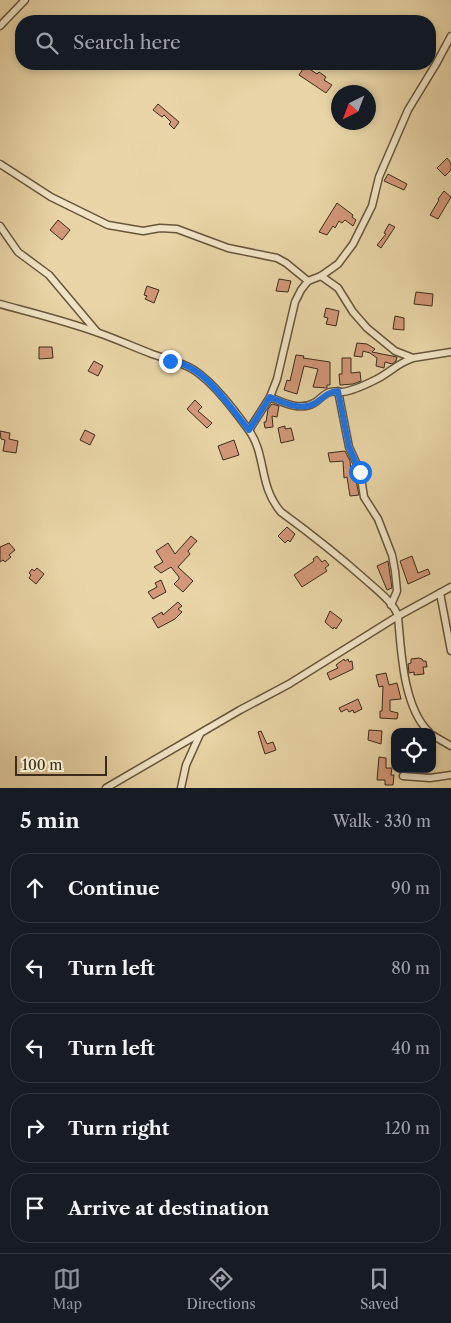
<!DOCTYPE html>
<meta charset="utf-8">
<style>
:root{--surface:#171b24;--page:#20242c;--text:#f1f3f6;--muted:#9ea1a6;--line:#363941;--accent:#8c9099}
body{margin:0;font-family:"Libre Caslon Text",serif;background:var(--page);color:var(--text)}
.controls{position:absolute;right:15px;bottom:15px;display:grid;overflow:hidden;border-radius:10px;box-shadow:0 2px 8px #0003}
.controls button{width:45px;height:45px;display:grid;place-items:center;padding:0;border:0;border-bottom:1px solid var(--line);background:var(--surface);color:var(--text);font:25px sans-serif}
.compass{position:absolute;left:331px;top:85px;width:45px;height:45px;border-radius:50%;background:var(--surface);box-shadow:0 2px 8px #0003;rotate:222deg}
.scale{position:absolute;left:15px;bottom:12px;width:92px;box-sizing:border-box;padding-left:5px;border:2px solid #3c2b18;border-top:0;font-size:14px;line-height:18px;white-space:nowrap;color:#3c2b18;-webkit-text-stroke:4px #f1e4c6;paint-order:stroke}
.stop{position:absolute;width:15px;height:15px;margin:-11px;border:4px solid #1a73e8;border-radius:50%;background:#fff}
.stop.end{background:#1a73e8;border-color:#fff;box-shadow:0 1px 5px #0008}
.list{margin:0;padding:0;list-style:none}
h2{display:flex;justify-content:space-between;align-items:center;height:65px;margin:0;padding:0 20px;font-size:21px}
h2 small{font-size:16px;font-weight:400;color:var(--muted)}
.list li{display:grid;grid-template-columns:32px 1fr auto;gap:15px;align-items:center;box-sizing:border-box;height:70px;margin:0 10px 10px;padding:0 10px;border:1px solid var(--line);border-radius:20px}
.list b{display:block;font-size:19px;white-space:nowrap}
.list em{font-size:16px;font-style:normal;color:var(--muted)}
.icon{flex:none;width:28px;height:28px;fill:none;stroke:currentColor;stroke-width:2;stroke-linecap:round;stroke-linejoin:round}
.map{position:relative;flex:none;width:451px;height:788px;overflow:hidden}
.search{position:absolute;background:var(--surface);box-shadow:0 2px 8px #0003;left:15px;right:15px;top:15px;height:55px;display:flex;align-items:center;gap:12px;box-sizing:border-box;padding:0 18px;border-radius:20px;color:var(--muted);font-size:19px}
.sheet{height:465px;background:var(--surface)}
nav{display:flex;justify-content:space-around;align-items:center;box-sizing:border-box;height:70px;border-top:1px solid var(--line);background:var(--surface);font-size:14px;color:var(--muted)}
nav a{display:grid;justify-items:center;gap:2px}
nav .on{color:var(--accent)}
.map>svg:first-child{display:block}
</style>
<div class="map">
<svg width="451" height="788" viewBox="0 0 451 788">
<rect width="100%" height="100%" fill="#e9d5a7"/>
<filter id="stains"><feTurbulence type="fractalNoise" baseFrequency=".004" numOctaves="4"/><feColorMatrix values="0 0 0 0 .2 0 0 0 0 .09 0 0 0 0 .02 0 0 0 .5 -.17"/></filter>
<radialGradient id="worn" r=".72"><stop offset=".6" stop-color="#630" stop-opacity="0"/><stop offset="1" stop-color="#630" stop-opacity=".3"/></radialGradient>
<g fill="#d39779" stroke="#3c2b18">
<polygon points="305,66 317,74 319,72 326,77 324,80 332,85 326,93 299,75"/>
<polygon points="158,104 179,122 174,129 169,124 171,122 164,115 162,117 153,110"/>
<polygon points="447,158 451,163 451,170 445,176 437,168"/>
<polygon points="388,174 407,184 404,190 384,181"/>
<polygon points="444,191 451,197 438,219 430,215 439,200 438,199"/>
<polygon points="337,203 353,215 352,217 356,220 353,226 345,220 342,223 339,221 335,228 333,226 327,235 319,232"/>
<polygon points="58,220 70,230 62,240 50,230"/>
<polygon points="389,224 395,227 381,248 377,245 386,234 384,233"/>
<polygon points="279,279 291,281 288,292 276,291"/>
<polygon points="147,286 159,290 154,303 145,299 147,296 144,295"/>
<polygon points="416,292 433,294 432,306 414,304"/>
<polygon points="326,308 339,311 336,326 326,324 328,318 324,317"/>
<polygon points="395,316 404,318 404,330 393,329"/>
<polygon points="357,343 367,344 375,349 372,352 397,357 396,361 392,364 385,362 384,368 376,366 377,358 370,353 363,351 362,357 354,356"/>
<polygon points="39,347 52,347 53,358 39,359"/>
<polygon points="296,355 304,356 303,358 330,362 330,385 327,385 327,388 313,387 318,369 304,366 297,394 284,390 287,380 290,381"/>
<polygon points="342,358 351,358 351,373 360,372 361,381 353,384 340,385 339,374 342,374"/>
<polygon points="94,361 103,366 98,376 88,371"/>
<polygon points="195,400 202,407 198,411 212,423 207,428 187,409"/>
<polygon points="272,404 279,406 277,417 272,416 273,427 265,428 264,422 266,422 268,409"/>
<polygon points="285,426 285,429 291,428 294,440 281,443 278,428"/>
<polygon points="85,430 95,435 90,445 80,440"/>
<polygon points="0,431 10,433 9,439 18,441 16,453 3,451 5,440 1,439"/>
<polygon points="234,440 239,455 223,460 218,446"/>
<polygon points="345,451 350,461 351,471 354,471 359,495 350,496 347,477 344,478 343,461 330,462 328,453"/>
<polygon points="287,527 295,534 290,542 288,540 285,543 278,536"/>
<polygon points="191,536 197,541 188,551 190,554 178,567 193,581 183,592 174,584 179,579 179,577 171,567 161,573 154,567 163,562 156,551 168,543 175,554"/>
<polygon points="9,543 15,550 9,555 11,557 5,562 3,560 0,562 0,547"/>
<polygon points="317,556 322,562 325,560 329,565 325,568 327,571 302,587 294,575 314,561 313,559"/>
<polygon points="412,556 418,573 428,569 430,574 408,584 400,561"/>
<polygon points="388,561 392,588 387,590 377,566"/>
<polygon points="37,568 44,574 36,584 29,578 31,575 29,573 32,569 34,571"/>
<polygon points="161,580 166,592 153,599 148,592 157,587 155,583"/>
<polygon points="178,602 182,606 178,609 182,612 175,619 158,628 152,618 162,612 163,615"/>
<polygon points="330,611 342,620 336,629 334,627 333,629 325,622"/>
<polygon points="419,658 422,659 423,661 426,661 427,667 423,667 424,674 414,675 414,672 409,673 408,664 411,663 411,659"/>
<polygon points="344,659 345,661 348,659 349,662 352,661 353,669 330,680 327,673 338,668 336,665"/>
<polygon points="386,673 389,685 397,683 401,699 390,700 390,711 398,713 397,719 380,718 380,711 382,711 383,686 379,687 376,675"/>
<polygon points="358,699 362,709 354,713 353,710 349,712 347,709 341,712 339,708"/>
<polygon points="369,730 382,731 381,744 368,740"/>
<polygon points="261,731 267,744 273,742 276,750 265,754 258,732"/>
<polygon points="379,757 386,758 386,768 392,768 391,775 394,775 393,785 385,785 385,780 377,780"/>
</g>
<g fill="none" stroke-linecap="round" stroke-linejoin="round">
<g stroke="#67563c" stroke-width="9">
<g id="minor">
<polyline points="0,26 25,0"/>
<polyline points="0,164 51,197 108,225 143,231 160,228 177,229 228,248 277,258 286,263 308,281"/>
<polyline points="0,226 18,252 49,275 97,332"/>
<polyline points="321,276 338,288 353,312 367,328 395,351 413,358 451,352"/>
<path d="M0,304C33,313 66,321 99,333C116,339 134,347 152,354C166,359 182,362 194,370C214,383 234,410 248,429C267,454 258,486 281,512C311,534 340,557 367,581C378,591 393,602 398,616C401,650 403,707 429,732"/>
<polyline points="338,391 349,447 360,471 364,497 378,519 392,555 395,571 397,591 391,605"/>
<path d="M270,397C284,403 300,411 314,403C320,400 323,394 330,392C334,391 338,392 342,392C353,391 365,385 375,380C388,374 398,363 411,359"/>
<polyline points="249,430 270,397 277,379 295,302 301,290 308,281 321,276 338,264 353,244 372,206 379,177 408,110 436,64 451,36"/>
<polyline points="440,593 451,651"/>
<polyline points="432,735 451,746"/>
<polyline points="403,776 430,778 451,775"/>
<polyline points="106,788 240,710 289,684 398,616 451,587"/>
<polyline points="181,788 186,765 200,734"/>
</g>
</g>
<use href="#minor" stroke="#f1e4c6" stroke-width="6"/>
</g>
<g fill="none" stroke-linecap="round" stroke-linejoin="round">
<path stroke="#1a73e8" stroke-width="6" d="M170,361C175,362 180,363 185,365C212,377 231,409 249,430L270,397C284,403 302,412 317,402C325,396 328,392 338,391L349,447L360,472"/>
</g>
<rect width="100%" height="100%" filter="url(#stains)"/>
<rect width="100%" height="100%" fill="url(#worn)"/>
</svg>
<div class="controls">
<button><svg class="icon" aria-label="locate" viewBox="0 0 24 24"><circle cx="12" cy="12" r="6"/><path d="M12 2v4M12 18v4M2 12h4M18 12h4"/></svg></button>
</div>
<svg class="compass" viewBox="-18 -18 36 36"><path d="M0-13l5 13h-10z" fill="#e53935"/><path d="M0 13l5-13h-10z" fill="#9ea1a6"/></svg>
<div class="scale">100 m</div>
<div class="stop" style="left:360px;top:472px"></div>
<div class="stop end" style="left:170px;top:361px"></div>
<div class="search"><svg class="icon" aria-label="search" viewBox="0 0 24 24"><circle cx="10" cy="10" r="6"/><path d="M15 15l6 6"/></svg>Search here</div>
</div>
<section class="sheet">
<h2>5 min<small>Walk · 330 m</small></h2>
<ul class="list">
<li><svg class="icon" aria-label="ahead" viewBox="0 0 24 24"><path d="M12 20V5M6 11l6-6 6 6"/></svg><div><b>Continue</b></div><em>90 m</em></li>
<li><svg class="icon" aria-label="left" viewBox="0 0 24 24"><path d="M17 20v-9H6M10 6l-5 5 5 5"/></svg><div><b>Turn left</b></div><em>80 m</em></li>
<li><svg class="icon" aria-label="left" viewBox="0 0 24 24"><path d="M17 20v-9H6M10 6l-5 5 5 5"/></svg><div><b>Turn left</b></div><em>40 m</em></li>
<li><svg class="icon" aria-label="right" viewBox="0 0 24 24"><path d="M7 20v-9h11M14 6l5 5-5 5"/></svg><div><b>Turn right</b></div><em>120 m</em></li>
<li><svg class="icon" aria-label="arrive" viewBox="0 0 24 24"><path d="M6 21V4h12l-3 4 3 4H6"/></svg><div><b>Arrive at destination</b></div></li>
</ul>
</section>
<nav>
<a class="on"><svg class="icon" aria-label="map" viewBox="0 0 24 24"><path d="M3 6l6-2 6 2 6-2v14l-6 2-6-2-6 2zM9 4v14M15 6v14"/></svg>Map</a>
<a><svg class="icon" aria-label="directions" viewBox="0 0 24 24"><path d="M12 3l9 9-9 9-9-9zM9 14v-3h6M13 9l2 2-2 2"/></svg>Directions</a>
<a><svg class="icon" aria-label="saved" viewBox="0 0 24 24"><path d="M7 4h10v16l-5-4-5 4z"/></svg>Saved</a>
</nav>
